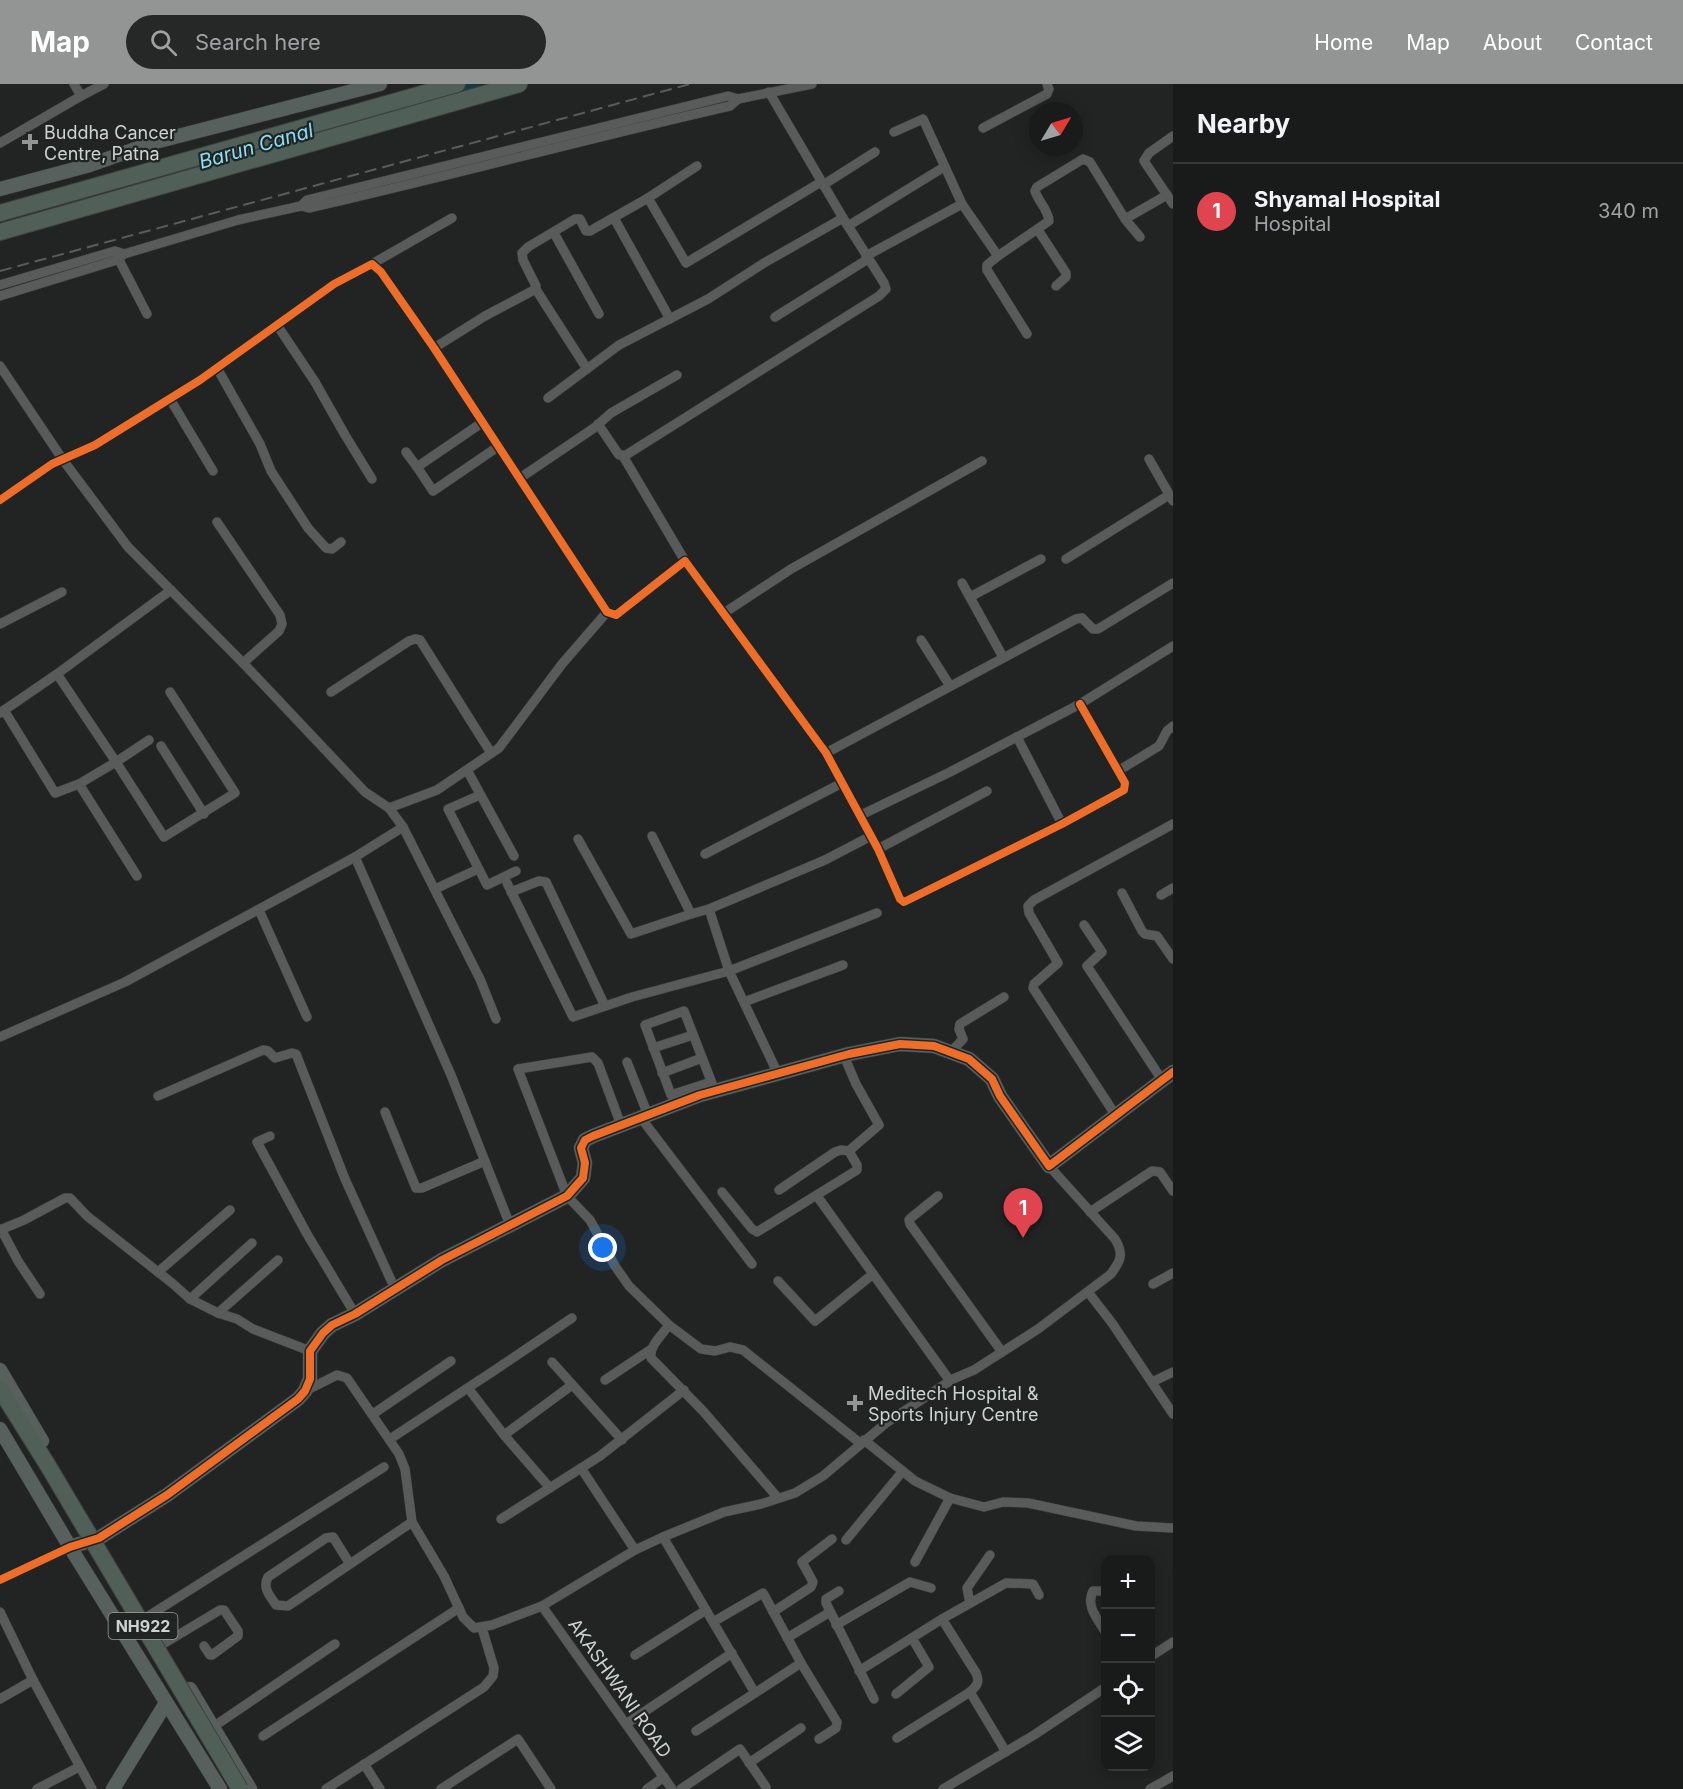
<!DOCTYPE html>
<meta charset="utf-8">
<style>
:root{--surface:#191b1a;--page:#262827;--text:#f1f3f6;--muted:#9fa1a2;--line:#373939;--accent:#929594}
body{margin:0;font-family:Inter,sans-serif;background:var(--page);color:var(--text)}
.controls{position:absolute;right:18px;bottom:18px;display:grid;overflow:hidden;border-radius:12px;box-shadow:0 3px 15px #0003}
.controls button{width:54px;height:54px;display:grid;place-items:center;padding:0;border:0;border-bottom:2px solid var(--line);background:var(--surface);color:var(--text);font:30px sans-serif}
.compass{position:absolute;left:1029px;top:18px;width:54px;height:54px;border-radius:50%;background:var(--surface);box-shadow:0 3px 15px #0003;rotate:52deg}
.you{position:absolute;left:603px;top:1164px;width:21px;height:21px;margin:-15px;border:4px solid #fff;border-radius:50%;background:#1a73e8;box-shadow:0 0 0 9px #1a73e833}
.badge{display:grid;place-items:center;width:39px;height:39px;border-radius:50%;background:var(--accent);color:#fff;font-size:20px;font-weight:700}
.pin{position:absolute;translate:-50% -50px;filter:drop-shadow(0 2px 3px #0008)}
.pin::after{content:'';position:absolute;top:32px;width:21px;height:18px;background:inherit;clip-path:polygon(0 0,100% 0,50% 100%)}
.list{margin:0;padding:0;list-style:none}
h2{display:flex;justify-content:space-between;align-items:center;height:78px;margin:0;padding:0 24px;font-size:26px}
h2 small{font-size:20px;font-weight:400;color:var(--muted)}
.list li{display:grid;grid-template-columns:39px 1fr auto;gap:18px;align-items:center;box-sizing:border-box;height:96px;padding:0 24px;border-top:2px solid var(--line)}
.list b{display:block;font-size:22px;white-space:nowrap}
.list p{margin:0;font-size:20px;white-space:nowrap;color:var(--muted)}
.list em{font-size:20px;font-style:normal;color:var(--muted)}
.icon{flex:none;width:33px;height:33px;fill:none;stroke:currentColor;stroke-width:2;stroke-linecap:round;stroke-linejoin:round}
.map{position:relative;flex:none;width:1173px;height:1705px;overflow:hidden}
header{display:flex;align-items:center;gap:36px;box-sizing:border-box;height:84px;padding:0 30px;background:var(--accent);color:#fff}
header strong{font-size:28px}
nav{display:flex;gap:33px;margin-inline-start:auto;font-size:21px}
.search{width:420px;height:54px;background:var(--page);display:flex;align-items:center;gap:15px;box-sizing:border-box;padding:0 21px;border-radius:33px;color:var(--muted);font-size:22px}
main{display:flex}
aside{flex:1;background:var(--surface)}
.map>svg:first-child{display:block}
</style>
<header>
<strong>Map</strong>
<div class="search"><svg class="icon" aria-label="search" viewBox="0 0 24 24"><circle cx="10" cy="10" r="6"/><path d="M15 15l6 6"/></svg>Search here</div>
<nav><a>Home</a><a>Map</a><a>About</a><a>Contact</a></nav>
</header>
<main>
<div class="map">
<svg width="1173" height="1705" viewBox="0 0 1173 1705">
<rect width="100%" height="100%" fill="#212423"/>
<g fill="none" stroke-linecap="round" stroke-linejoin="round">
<polyline stroke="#163a43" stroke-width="8" points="454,7 477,0"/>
<g stroke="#3e403f" stroke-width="10">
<g id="street">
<polyline points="74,0 81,12 104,0"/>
<polyline points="983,44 1047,10 1049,5 1047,0"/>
<path d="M894,48L923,35L962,120L998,172L1049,137C1049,127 1038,117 1035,107L1037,103L1083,75L1090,78L1125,135L1140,153"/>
<polyline points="1173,52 1149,69 1144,77 1173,120"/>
<polyline points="0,59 81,12"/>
<polyline points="823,101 875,68"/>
<polyline points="648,114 697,82"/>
<polyline points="301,122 307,116 728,12 738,15"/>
<polyline points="614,134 670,235"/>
<polyline points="1125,135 1167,111"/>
<polyline points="848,142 944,83"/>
<polyline points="1038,146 1066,189 1066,193 1056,202"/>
<polyline points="554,149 599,230"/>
<polyline points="117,172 147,230"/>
<polyline points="866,172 962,120"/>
<polyline points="998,172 987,181 987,186 1027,250"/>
<polyline points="372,180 452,134"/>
<polyline points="0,201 115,167 124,170"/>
<polyline points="535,204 587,285"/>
<path d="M0,212L117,176L124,170L238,136L301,122L309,124C450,92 589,54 730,22L738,15L812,0"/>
<polyline points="775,233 868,175"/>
<polyline points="277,241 315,298 345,351 372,395"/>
<polyline points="434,264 485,232 534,206 536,202 523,176 522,169 528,163 575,135 580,135 586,147 590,147 648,114 686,179 821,98"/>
<polyline points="0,282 63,376 128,463 245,581 365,708 389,724 403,743 480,895 496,935"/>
<polyline points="217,284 260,360 271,387 308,444 326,464 332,465 341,458"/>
<polyline points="548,314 619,261 708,215 764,179 843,134"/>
<polyline points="170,315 213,387"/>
<polyline points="483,338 417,383 433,407 499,362"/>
<polyline points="598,340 619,371 626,371 879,212 886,205 884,199 843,134 769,8"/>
<polyline points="406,368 417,383"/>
<polyline points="623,372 685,477"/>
<polyline points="1149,375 1173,417"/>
<polyline points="520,394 594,344 611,329 677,291"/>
<polyline points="0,416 52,380 95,361 200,296 334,200 372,180 381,188 434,264 607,528 616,531 685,477 826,669 878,765 900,815 904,818 1062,740 1124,706 1125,699 1080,620"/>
<polyline points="217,438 280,531 282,540 279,547 243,579"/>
<polyline points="1066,475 1169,411"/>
<polyline points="962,499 1003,573"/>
<polyline points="970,513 1041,475"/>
<polyline points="724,529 791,485 982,377"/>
<polyline points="0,540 62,508"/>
<polyline points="921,556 950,602"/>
<polyline points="331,608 409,557 415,555 420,556 491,669"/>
<polyline points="4,626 55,709 79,700"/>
<polyline points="0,629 57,590"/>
<polyline points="1017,653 1062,740"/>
<polyline points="149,656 116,678 57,590 171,506"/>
<polyline points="161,662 204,730"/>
<polyline points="826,669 1076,535 1082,534 1093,545 1098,545 1173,499"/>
<polyline points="467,686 514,772"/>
<polyline points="1118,687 1159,662 1167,647 1173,642"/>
<polyline points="480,711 448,725 487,801 516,787"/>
<polyline points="389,724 437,706 499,664 562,580 607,528"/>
<polyline points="861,731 950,688 1080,620 1173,562"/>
<polyline points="652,752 691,830"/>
<polyline points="578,755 631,850 691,830 709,825 825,776 871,752"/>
<polyline points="878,765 987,707"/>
<polyline points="705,770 842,699"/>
<polyline points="355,773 403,743"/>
<polyline points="137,792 79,700 116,678 164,753 235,709 170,608"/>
<polyline points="507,799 573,933 632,913 729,887 709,825"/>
<polyline points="435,805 478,785"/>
<polyline points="511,808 539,797 546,798 605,922"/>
<polyline points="1122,809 1142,847 1145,850 1157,852 1173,875"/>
<polyline points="1161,811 1173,804"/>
<polyline points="259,826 307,933"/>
<polyline points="1084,841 1102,868 1087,882 1162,996"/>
<polyline points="744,918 843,881"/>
<polyline points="0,953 125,898 355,773 451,991 510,1141"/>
<polyline points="653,964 693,951"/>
<polyline points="951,968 963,955 959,945 960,940 1004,913"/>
<polyline points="627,978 648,1031"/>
<polyline points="662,989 702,974"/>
<polyline points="778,990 729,887 877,829"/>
<polyline points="711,998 671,1011 645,941 684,927 715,1007"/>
<polyline points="158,1012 263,966 268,967 275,974 292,969 296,970 345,1095 395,1205"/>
<polyline points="385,1028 416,1104 422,1104 485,1077"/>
<polyline points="1116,1032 1033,904 1034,900 1058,879 1029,829 1028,822 1034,816 1173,740"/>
<polyline points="641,1034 752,1180"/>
<polyline points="621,1041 598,979 592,973 518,985 567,1112 590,1136 615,1182 629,1202 669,1241 701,1265 715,1267 730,1263 743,1266 860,1359"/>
<polyline points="270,1052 257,1058 307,1150 355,1230"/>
<polyline points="779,1106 835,1068 841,1066 850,1067"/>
<polyline points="722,1108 752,1145 757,1148 857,1086 857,1081 850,1069 850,1066 879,1041 856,1000 844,972"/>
<polyline points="817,1112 950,1297"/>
<polyline points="938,1112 912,1133 909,1136 910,1140 1002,1268"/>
<polyline points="1090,1128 1152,1087 1160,1088 1173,1107"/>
<polyline points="1,1145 18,1177 40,1210"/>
<polyline points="0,1146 24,1136 65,1114 70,1114 87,1132 172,1199 190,1215 218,1229 237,1235 253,1245 310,1267"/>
<polyline points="158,1188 230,1126"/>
<polyline points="778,1197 815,1237 873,1190"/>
<polyline points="1153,1200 1173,1189"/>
<polyline points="1088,1208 1112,1239 1173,1330"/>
<polyline points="190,1215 252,1159"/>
<polyline points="218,1229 278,1176"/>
<path d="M669,1241C662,1251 649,1262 651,1274L703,1327L778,1414"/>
<polyline points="552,1278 622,1356"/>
<polyline points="605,1296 650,1266"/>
<polyline points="1152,1298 1173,1288"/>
<polyline points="468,1304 504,1351"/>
<path d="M305,1307L337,1291L347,1294L399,1370L405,1385L412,1438L444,1492L463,1533L474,1544L492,1541L542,1522L635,1466L663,1453L724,1428L761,1420L795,1409L823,1392L886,1339L953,1295L974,1286L1038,1245L1111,1190C1121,1176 1124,1170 1115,1155L1049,1082"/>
<polyline points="373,1330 451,1277"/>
<polyline points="390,1355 495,1286 572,1234"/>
<polyline points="864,1356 915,1397 950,1414 984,1423 1003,1418 1028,1419 1136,1442 1173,1444"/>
<polyline points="581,1384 635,1466"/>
<polyline points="550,1404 504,1351 572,1301"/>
<polyline points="501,1435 600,1372 684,1306"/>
<polyline points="663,1453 713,1538 763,1509 801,1579 755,1609 713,1538"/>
<polyline points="846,1456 902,1388"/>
<polyline points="915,1478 950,1414"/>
<path d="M350,1480L333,1453L326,1454L268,1493C262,1504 270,1512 276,1521L288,1522C329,1494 371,1466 412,1438"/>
<polyline points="0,1496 70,1463"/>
<polyline points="839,1507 826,1515 826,1519 874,1615"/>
<path d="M1106,1507H1093C1085,1523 1099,1536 1106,1549"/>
<polyline points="970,1519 967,1504 990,1471"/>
<polyline points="542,1522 672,1705"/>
<polyline points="0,1528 33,1596 92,1705"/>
<polyline points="773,1528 811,1503 813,1498 802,1478 832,1455"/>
<polyline points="147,1533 384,1383"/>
<polyline points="836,1541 910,1498 931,1504"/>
<polyline points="787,1554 830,1528"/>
<polyline points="163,1560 220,1526 224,1526 238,1547 238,1552 212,1571 210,1571 204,1562"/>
<polyline points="635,1571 706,1526"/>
<polyline points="1150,1573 1173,1558"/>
<polyline points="801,1579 837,1638 836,1644 819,1655"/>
<polyline points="859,1587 942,1535 1006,1499 1033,1500 1039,1511"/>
<polyline points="970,1608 1006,1668"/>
<polyline points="896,1610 929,1583 912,1554"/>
<polyline points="0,1615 33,1596"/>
<polyline points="626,1640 732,1569"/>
<polyline points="213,1643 335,1560"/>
<polyline points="696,1647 755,1609"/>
<polyline points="263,1652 459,1524"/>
<path d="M897,1654L970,1608C977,1602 980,1598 976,1589L942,1535"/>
<polyline points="749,1679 801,1644"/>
<polyline points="364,1680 380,1705"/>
<polyline points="37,1705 79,1683"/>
<polyline points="326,1705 484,1603 493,1592 494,1584 482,1544"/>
<polyline points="441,1705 518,1655 551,1705"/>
<polyline points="647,1705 664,1693"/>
<polyline points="681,1705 740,1665 766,1703"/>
<polyline points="943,1705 1034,1651 1106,1603"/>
<polyline points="1150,1705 1173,1692"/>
</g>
</g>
<g stroke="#3e403f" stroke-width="15">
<g id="secondary">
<polyline points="0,105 90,81 155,58 380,0"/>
<polyline points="0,1286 42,1357"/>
<polyline points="0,1345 70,1463 220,1705"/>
<polyline points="70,1463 99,1454 167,1411 298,1315 305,1307 310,1295 310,1267 323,1249 332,1241 355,1230 442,1176 567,1112 583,1094 585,1079 581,1064 585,1056 593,1052 700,1011 849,970 900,960 934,962 969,975 992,995 1000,1012 1049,1082 1173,988"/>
<polyline points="190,1605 250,1705"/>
<polyline points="113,1705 166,1619"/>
</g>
</g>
<g stroke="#3e403f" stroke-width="18">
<g id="highway">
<polyline points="0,129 457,0"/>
<polyline points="0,148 519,0"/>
<polyline points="0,1305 47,1380"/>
</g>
</g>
<use href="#street" stroke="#585b5a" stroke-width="9"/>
<use href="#secondary" stroke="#58605d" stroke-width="14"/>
<use href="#highway" stroke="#506059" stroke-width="16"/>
<polyline stroke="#5a5c5c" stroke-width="2" stroke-dasharray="12 6" stroke-linecap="butt" points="0,187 690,0"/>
<g stroke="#3e403f" stroke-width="18" stroke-linecap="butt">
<polyline id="highway-bridge" points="47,1380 240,1705"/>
</g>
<use href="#highway-bridge" stroke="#506059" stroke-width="16"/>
<g stroke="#202524" stroke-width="11">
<g id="cycleway">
<polyline points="0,416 52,380 95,361 200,296 334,200 372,180 381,188 434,264 607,528 616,531 685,477 826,669 878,765 900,815 904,818 1062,740 1124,706 1125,699 1080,620"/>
<polyline points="0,1496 70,1463 99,1454 167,1411 298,1315 305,1307 310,1295 310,1267 323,1249 332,1241 355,1230 442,1176 567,1112 583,1094 585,1079 581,1064 585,1056 593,1052 700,1011 849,970 900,960 934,962 969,975 992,995 1000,1012 1049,1082 1173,988"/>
</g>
</g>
<use href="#cycleway" stroke="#ee6e29" stroke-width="8"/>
</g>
<g fill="#929594" stroke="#202524" stroke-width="2">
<path d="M27 49h6v6h6v6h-6v6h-6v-6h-6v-6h6z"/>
<path d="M852 1310h6v6h6v6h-6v6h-6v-6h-6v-6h6z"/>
</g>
<g text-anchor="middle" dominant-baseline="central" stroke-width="4.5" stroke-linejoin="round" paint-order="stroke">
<rect fill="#202524" stroke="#9a9e9d" stroke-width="1.5" x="108.5" y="1529" width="69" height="26" rx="4.5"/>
<g font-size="16" font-weight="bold" fill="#cfd2d1">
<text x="143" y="1542">NH922</text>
</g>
<g font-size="18" fill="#cfd2d1" stroke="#202524" text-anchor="start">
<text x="44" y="48">Buddha Cancer<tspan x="44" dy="21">Centre, Patna</tspan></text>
<text x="868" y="1309">Meditech Hospital &amp;<tspan x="868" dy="21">Sports Injury Centre</tspan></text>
</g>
<g font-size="18" fill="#cfd2d1" stroke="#202524">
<text transform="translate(620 1604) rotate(55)">AKASHWANI ROAD</text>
</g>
<g font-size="20" font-style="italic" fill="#8adef5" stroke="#202524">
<text transform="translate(256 62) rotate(-16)">Barun Canal</text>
</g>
</g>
</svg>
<div class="controls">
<button>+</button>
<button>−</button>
<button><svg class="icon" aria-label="locate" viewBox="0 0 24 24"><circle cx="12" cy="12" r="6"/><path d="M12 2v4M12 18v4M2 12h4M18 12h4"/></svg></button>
<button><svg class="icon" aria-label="layers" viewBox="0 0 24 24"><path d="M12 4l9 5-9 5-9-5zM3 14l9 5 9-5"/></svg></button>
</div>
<svg class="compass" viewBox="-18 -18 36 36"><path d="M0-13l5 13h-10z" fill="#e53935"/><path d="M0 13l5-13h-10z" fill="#9fa1a2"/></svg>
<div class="you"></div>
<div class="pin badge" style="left:1023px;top:1154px;background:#e0444e">1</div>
</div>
<aside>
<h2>Nearby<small></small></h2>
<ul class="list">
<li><span class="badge" style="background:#e0444e">1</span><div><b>Shyamal Hospital</b><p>Hospital</p></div><em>340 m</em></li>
</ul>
</aside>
</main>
